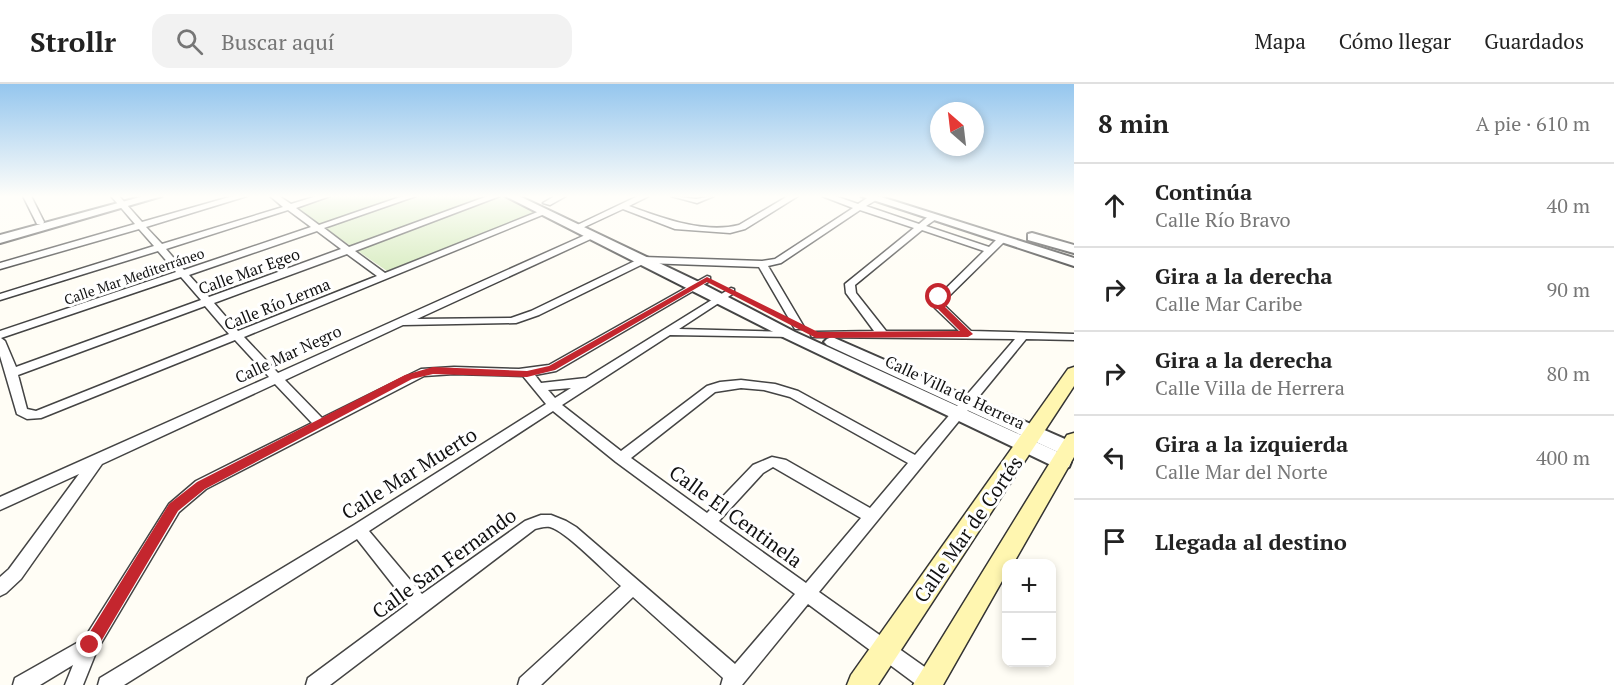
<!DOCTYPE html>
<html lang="es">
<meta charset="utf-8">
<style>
:root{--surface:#fff;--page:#f2f2f2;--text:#222;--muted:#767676;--line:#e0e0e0}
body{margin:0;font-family:"PT Serif",serif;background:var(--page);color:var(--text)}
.controls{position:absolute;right:18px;bottom:18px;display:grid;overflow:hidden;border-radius:12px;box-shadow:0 3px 9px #0003}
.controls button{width:54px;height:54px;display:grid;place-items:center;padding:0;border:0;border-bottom:2px solid var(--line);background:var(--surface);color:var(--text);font:30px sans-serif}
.compass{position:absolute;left:930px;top:18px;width:54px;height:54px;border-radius:50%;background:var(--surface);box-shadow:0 3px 9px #0003;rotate:332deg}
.stop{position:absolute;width:18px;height:18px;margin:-14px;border:4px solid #c4262e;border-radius:50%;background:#fff}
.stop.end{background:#c4262e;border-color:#fff;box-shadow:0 2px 6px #0008}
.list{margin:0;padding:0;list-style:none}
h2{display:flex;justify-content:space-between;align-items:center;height:78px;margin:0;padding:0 24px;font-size:26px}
h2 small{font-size:20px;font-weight:400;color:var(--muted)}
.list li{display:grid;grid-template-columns:39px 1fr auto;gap:18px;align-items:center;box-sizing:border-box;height:84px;padding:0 24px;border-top:2px solid var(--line)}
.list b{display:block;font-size:22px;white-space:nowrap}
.list p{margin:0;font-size:20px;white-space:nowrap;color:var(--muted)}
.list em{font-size:20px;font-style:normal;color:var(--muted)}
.icon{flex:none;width:33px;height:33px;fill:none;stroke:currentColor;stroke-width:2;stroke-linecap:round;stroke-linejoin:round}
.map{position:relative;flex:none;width:1074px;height:601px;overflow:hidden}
header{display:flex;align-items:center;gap:36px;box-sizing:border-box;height:84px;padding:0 30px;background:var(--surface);border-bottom:2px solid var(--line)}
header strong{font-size:28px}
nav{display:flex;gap:33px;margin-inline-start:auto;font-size:21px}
.search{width:420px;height:54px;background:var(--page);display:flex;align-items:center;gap:15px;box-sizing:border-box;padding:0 21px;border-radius:18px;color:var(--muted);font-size:22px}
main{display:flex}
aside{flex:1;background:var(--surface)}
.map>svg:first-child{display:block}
</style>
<header>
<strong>Strollr</strong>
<div class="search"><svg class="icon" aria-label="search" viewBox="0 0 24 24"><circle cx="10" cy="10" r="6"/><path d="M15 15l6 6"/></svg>Buscar aquí</div>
<nav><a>Mapa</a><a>Cómo llegar</a><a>Guardados</a></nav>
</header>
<main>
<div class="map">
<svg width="1074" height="601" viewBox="0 0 1074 601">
<rect width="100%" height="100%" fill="#fffdf5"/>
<polygon fill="#d5ebbd" points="329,112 506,112 538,128 387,187 294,123"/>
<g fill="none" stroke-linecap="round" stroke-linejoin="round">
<g stroke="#444" stroke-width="3">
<g id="minor">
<polygon points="23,112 31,112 44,138 43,140 37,140"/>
<path d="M111,112H119L142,138L233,112H247L146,143L162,160L283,123L270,112H279L291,120L317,112H330L296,124L319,141L403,112H416L324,144L349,163L488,112H500L355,167L385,189L540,127L547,129L244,253L278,289L592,148L596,151L595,153L417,235L511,234L531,227L643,173L762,177L775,175L853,124L822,112H835L858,120L870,112H876V116L866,122L919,140L930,131H936V135L926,142L989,163L999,153H1005V157L943,218L944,221L971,247L1074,250V256L1026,255L819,508L936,591L938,598L937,601H917L808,520L742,601H721L723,594L633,513L541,601H518L520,594L621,502C607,490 566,447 550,443C545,442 540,444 535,445L330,601H306L308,594L408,520L357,455L124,601H98L100,594L354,441L546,320L523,292L454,290L424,292L206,405L179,428L97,566L83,601H65L73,581L40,601H13L15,594L84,555L169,420L196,397L312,339L275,300L102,380L21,495L6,509L0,512V493L9,485L79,390L0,426V413L269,293L235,256L41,334L27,335L17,330L0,272V247L176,188L158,167L0,216V210L154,162L139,145L0,185V179L135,140ZM288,126L311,143L184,186L166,165ZM860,126L914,144L845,200L846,209L874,247L816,248L811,251L812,253L1015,255L915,371L798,307L775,300L741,296L720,298L707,302L621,367L562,321L670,251L794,253L795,251L790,248L679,245L734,209V205L731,204L586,294L541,299L535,291L556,287L710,197V193L707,192L549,281L519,285L454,283L421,285L322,334L285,296L403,241L516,239L539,231L645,179L759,183L795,245H803L804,243L768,182L781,179ZM922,146L984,167L933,217L935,224L959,247H886L856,209L855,201ZM317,147L341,165L209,213L189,191ZM347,170L377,192L238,247L214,219ZM181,193L201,216L16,283L5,257L1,254ZM205,222L229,250L36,327L27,325L18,291ZM571,304L555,314L548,306ZM741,304L764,306L790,313L908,379L870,424L786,376L772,373L753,381L707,429L631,374L715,308ZM553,327L616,378L795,510L735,580L576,443L566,437L551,431H541L525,437L422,510L369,447ZM773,383L861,434L806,499L719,437L763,389Z"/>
<polygon points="555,112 566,112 550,121 543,119"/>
<path d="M638,112H649L629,122C662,134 704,150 739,141L788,112H798L745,145L730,149L675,145L623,125L578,146L571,144Z"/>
<polygon points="671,112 696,115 714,112 697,119"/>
</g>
</g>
<g stroke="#444" stroke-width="4">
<g id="tertiary">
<polygon points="144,112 162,112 0,159 0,151"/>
<polygon points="505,112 519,112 701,199 795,248 1069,373 1071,378 1069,383 1062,385 1055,383 785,254"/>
<polygon points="861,112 878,112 1074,174 1074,182"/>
<polygon points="1032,149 1074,161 1074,169 1028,156 1028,150"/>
<polygon points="832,253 1074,359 1074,370 1062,370 827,261 824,258 827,255"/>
</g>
</g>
<g stroke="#333" stroke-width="3">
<g id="secondary">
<polygon points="1074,283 1074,302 878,601 847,601 851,591 1068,285"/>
<polygon points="1074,349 1074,373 1013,480 1006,480 1006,490 943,601 913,601 1067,351"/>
</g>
</g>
<use href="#minor" fill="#fff" fill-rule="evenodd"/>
<use href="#tertiary" fill="#fff" fill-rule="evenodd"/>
<use href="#secondary" fill="#fff6b0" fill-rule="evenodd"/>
</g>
<linearGradient id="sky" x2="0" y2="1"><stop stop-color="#95c6ee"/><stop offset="0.57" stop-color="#fffefa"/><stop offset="1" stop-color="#fffefa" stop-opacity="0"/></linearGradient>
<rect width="1074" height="197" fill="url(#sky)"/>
<polygon fill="#c4262e" points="707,193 818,248 960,247 935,222 933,217 939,211 943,213 943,221 973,250 968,253 816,254 707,198 555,286 527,293 433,290 412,295 205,405 178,427 96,566 90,568 85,566 83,561 85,556 169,420 197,398 405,291 433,283 527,287 549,282"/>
<g text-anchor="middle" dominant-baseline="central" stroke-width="6" stroke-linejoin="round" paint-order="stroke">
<g font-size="14" fill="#111" stroke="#fff">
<text transform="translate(134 192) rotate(-19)">Calle Mar Mediterráneo</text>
</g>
<g font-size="16" fill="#111" stroke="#fff">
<text transform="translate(249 187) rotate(-20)">Calle Mar Egeo</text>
<text transform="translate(277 220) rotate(-22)">Calle Río Lerma</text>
<text transform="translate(288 270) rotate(-25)">Calle Mar Negro</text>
<text transform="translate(955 308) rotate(25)">Calle Villa de Herrera</text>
</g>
<g font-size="20" fill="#111" stroke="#fff">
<text transform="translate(409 389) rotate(-32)">Calle Mar Muerto</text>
<text transform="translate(736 432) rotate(36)">Calle El Centinela</text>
<text transform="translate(968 445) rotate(-55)">Calle Mar de Cortés</text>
<text transform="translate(444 479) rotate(-36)">Calle San Fernando</text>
</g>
</g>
</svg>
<div class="controls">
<button>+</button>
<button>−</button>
</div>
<svg class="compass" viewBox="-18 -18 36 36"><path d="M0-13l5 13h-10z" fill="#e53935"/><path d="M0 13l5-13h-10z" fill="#767676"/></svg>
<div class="stop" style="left:939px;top:213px"></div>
<div class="stop end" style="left:90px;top:561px"></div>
</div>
<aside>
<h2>8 min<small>A pie · 610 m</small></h2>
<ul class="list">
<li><svg class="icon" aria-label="ahead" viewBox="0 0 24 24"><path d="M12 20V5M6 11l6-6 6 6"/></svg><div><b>Continúa</b><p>Calle Río Bravo</p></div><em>40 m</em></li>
<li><svg class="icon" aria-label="right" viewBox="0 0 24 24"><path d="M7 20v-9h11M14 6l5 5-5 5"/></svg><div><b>Gira a la derecha</b><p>Calle Mar Caribe</p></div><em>90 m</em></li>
<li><svg class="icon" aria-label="right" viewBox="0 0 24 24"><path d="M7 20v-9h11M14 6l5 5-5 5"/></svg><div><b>Gira a la derecha</b><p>Calle Villa de Herrera</p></div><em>80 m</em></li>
<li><svg class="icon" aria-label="left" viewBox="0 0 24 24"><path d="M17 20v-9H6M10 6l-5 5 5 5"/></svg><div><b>Gira a la izquierda</b><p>Calle Mar del Norte</p></div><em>400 m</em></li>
<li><svg class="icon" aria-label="arrive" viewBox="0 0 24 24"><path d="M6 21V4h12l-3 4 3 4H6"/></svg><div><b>Llegada al destino</b></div></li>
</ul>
</aside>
</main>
